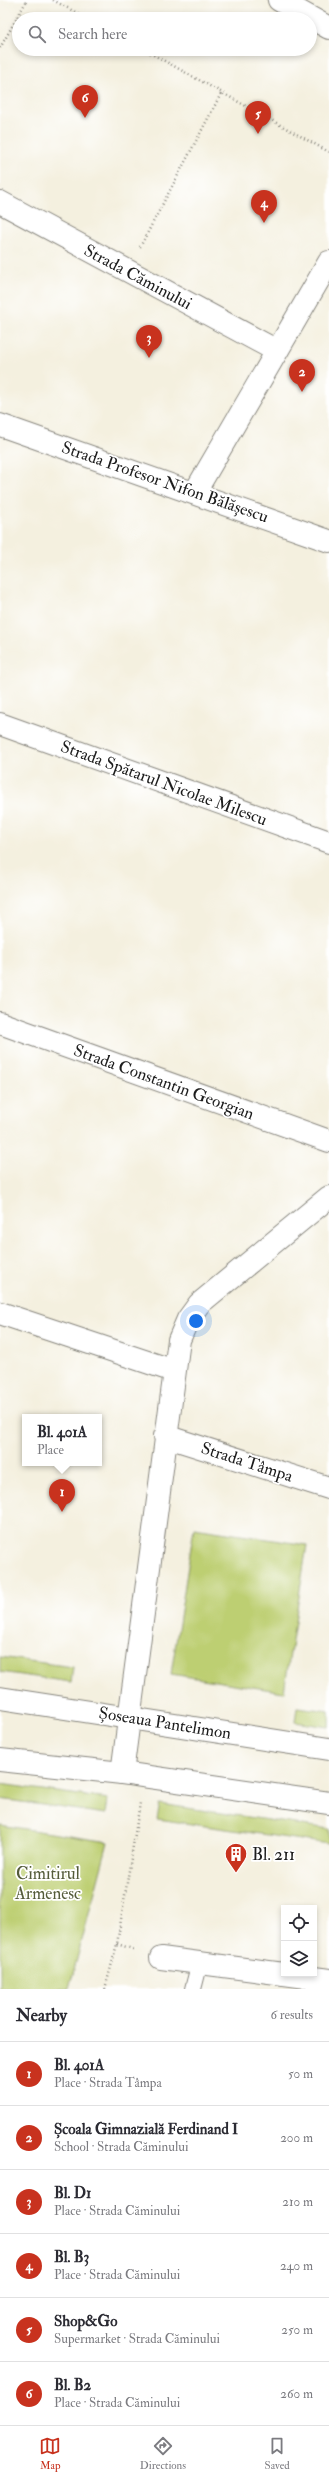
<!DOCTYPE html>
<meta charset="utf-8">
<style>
:root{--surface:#fff;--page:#f2f2f3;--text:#2b2b33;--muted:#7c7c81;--line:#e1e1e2;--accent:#c8321e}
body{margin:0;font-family:"IM FELL Double Pica",serif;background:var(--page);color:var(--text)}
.controls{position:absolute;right:12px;bottom:12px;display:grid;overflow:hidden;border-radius:0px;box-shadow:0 2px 6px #0003}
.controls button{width:36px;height:36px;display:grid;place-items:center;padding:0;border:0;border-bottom:1px solid var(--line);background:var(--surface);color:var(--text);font:20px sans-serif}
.you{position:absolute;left:196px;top:1321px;width:14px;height:14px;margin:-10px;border:3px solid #fff;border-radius:50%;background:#1a73e8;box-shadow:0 0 0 6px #1a73e833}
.badge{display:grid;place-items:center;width:26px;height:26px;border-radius:50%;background:var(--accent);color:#fff;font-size:13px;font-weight:700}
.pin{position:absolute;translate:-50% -33px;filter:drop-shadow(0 1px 2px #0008)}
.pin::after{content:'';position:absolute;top:21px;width:14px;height:12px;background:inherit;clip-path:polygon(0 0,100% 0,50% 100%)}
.popup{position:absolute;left:22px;top:1414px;width:80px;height:52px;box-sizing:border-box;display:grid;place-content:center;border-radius:0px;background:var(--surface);filter:drop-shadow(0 1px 3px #0005);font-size:13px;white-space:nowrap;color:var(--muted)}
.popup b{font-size:15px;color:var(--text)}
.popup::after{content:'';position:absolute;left:50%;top:100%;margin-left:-8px;border:8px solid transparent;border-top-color:var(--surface)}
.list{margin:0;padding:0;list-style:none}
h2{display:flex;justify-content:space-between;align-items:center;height:52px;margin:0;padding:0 16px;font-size:17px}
h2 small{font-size:13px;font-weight:400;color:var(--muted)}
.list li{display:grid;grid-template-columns:26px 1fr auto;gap:12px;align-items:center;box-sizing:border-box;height:64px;padding:0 16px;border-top:1px solid var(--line)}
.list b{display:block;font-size:15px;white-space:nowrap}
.list p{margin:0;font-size:13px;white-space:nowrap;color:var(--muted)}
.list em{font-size:13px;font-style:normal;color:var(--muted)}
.icon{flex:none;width:22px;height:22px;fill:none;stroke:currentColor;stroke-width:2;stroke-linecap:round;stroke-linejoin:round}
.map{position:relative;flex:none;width:329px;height:1989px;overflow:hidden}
.search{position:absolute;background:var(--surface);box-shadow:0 2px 6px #0003;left:12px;right:12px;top:12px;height:44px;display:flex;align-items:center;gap:10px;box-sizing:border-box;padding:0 14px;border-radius:22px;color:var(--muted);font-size:15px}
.sheet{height:436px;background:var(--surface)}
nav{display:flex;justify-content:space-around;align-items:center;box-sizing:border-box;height:56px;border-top:1px solid var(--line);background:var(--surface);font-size:11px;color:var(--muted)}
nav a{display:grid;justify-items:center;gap:2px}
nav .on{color:var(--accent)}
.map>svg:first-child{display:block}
</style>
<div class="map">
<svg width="329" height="1989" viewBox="0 0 329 1989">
<rect width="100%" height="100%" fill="#fff"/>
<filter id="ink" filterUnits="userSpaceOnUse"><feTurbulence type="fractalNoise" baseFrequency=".025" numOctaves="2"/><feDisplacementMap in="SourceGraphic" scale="8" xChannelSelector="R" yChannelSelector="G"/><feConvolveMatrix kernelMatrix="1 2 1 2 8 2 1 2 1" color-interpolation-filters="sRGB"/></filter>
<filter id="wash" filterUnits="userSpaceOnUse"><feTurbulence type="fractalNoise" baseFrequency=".012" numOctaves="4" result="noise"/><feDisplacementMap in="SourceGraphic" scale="16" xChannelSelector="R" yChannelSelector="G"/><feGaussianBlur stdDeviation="0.9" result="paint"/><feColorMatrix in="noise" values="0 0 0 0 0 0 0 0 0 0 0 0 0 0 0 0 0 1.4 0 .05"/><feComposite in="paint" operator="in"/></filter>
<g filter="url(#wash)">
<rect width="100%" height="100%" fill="#f4f0df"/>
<g fill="#bdcf72" stroke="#6c7647">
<polygon points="194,1528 307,1545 284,1692 171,1674"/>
<polygon points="0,1657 73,1667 71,1682 0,1672"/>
<polygon points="297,1707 329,1711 329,1727 295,1722"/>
<polygon points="0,1784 108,1799 106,1814 0,1799"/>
<polygon points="160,1804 329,1829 329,1844 157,1819"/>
<polygon points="0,1825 108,1842 69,1989 0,1989"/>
</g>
</g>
<g filter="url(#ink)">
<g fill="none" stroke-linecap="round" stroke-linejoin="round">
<g stroke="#88867e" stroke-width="18">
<polyline id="lane" points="193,1989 200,1962"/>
</g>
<g stroke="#88867e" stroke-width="24">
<g id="street">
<polyline points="0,202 277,351"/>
<polyline points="0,425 329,541"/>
<polyline points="195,492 329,262"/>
<polyline points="0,724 329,842"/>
<polyline points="0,1023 329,1141"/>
<polyline points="0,1313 174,1371"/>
<polyline points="165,1436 329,1488"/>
<polyline points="161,1958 284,1974"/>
<polyline points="284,1974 329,1980"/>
</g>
</g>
<g stroke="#88867e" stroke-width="24">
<g id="secondary">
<polyline points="279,0 329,28"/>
<polyline points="122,1773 179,1340 188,1319 199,1304 329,1197"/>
</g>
</g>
<g stroke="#88867e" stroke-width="24">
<g id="primary">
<polyline points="0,1698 329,1749"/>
<polyline points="0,1760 122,1773 329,1803"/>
</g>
</g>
<g stroke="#88867e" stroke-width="2.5" stroke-dasharray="1 3" stroke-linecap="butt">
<polyline points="53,0 88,19"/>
<polyline points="0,48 27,0"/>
<polyline points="143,49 329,152"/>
<polyline points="140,247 222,92"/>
<polyline points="117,1944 136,1950"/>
<polyline points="105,1989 117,1944 140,1803"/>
</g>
<use href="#lane" stroke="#fff" stroke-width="16"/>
<use href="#street" stroke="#fff" stroke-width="22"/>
<use href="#secondary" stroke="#fff" stroke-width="22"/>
<use href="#primary" stroke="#fff" stroke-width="22"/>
</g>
</g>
<defs>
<g id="building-pin" transform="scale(1.15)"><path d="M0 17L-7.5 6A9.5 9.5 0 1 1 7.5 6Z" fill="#c8321e" stroke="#fff"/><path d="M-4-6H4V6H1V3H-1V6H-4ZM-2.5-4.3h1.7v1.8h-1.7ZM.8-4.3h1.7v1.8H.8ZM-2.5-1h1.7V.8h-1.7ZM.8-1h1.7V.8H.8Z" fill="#fff"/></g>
</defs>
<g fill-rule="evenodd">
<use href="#building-pin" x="236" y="1854"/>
</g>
<g text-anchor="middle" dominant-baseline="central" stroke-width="3.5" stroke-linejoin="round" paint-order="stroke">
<g font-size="17" fill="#1c1c1c" stroke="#fff">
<text transform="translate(138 277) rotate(28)">Strada Căminului</text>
<text transform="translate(165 482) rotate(19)">Strada Profesor Nifon Bălășescu</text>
<text transform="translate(164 783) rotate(20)">Strada Spătarul Nicolae Milescu</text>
<text transform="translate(164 1082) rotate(20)">Strada Constantin Georgian</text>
<text transform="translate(247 1462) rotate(18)">Strada Tâmpa</text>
<text transform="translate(165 1723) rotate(9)">Șoseaua Pantelimon</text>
</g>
<g font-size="17" fill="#1c1c1c" stroke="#fff" text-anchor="start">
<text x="252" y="1854">Bl. 211</text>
</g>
<g font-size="17" fill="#545b3a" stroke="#fff">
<text x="48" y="1873">Cimitirul<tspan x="48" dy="20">Armenesc</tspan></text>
</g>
</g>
</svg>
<div class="controls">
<button><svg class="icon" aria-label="locate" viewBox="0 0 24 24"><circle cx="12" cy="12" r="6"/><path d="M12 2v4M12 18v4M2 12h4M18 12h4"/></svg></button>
<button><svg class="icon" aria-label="layers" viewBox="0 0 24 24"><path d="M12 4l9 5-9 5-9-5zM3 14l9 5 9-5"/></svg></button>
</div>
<div class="you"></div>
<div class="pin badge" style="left:62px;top:1512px">1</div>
<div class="popup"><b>Bl. 401A</b>Place</div>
<div class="pin badge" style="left:302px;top:392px">2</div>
<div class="pin badge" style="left:149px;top:358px">3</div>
<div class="pin badge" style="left:264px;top:223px">4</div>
<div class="pin badge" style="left:258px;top:134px">5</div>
<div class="pin badge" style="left:85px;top:118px">6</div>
<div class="search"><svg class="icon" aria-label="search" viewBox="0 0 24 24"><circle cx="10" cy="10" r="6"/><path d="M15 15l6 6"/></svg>Search here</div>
</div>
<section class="sheet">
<h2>Nearby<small>6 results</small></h2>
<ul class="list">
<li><span class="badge">1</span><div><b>Bl. 401A</b><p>Place · Strada Tâmpa</p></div><em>50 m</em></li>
<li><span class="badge">2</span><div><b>Școala Gimnazială Ferdinand I</b><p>School · Strada Căminului</p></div><em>200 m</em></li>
<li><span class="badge">3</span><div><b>Bl. D1</b><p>Place · Strada Căminului</p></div><em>210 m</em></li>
<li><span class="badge">4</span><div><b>Bl. B3</b><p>Place · Strada Căminului</p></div><em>240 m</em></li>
<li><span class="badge">5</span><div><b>Shop&amp;Go</b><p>Supermarket · Strada Căminului</p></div><em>250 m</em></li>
<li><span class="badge">6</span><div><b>Bl. B2</b><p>Place · Strada Căminului</p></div><em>260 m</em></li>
</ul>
</section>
<nav>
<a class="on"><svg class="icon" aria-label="map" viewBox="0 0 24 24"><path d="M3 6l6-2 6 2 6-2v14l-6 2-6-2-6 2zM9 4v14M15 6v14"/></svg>Map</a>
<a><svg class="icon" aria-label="directions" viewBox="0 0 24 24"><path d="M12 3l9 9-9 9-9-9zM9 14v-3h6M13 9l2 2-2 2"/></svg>Directions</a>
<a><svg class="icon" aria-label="saved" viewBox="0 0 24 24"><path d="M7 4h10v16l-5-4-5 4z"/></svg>Saved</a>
</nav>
